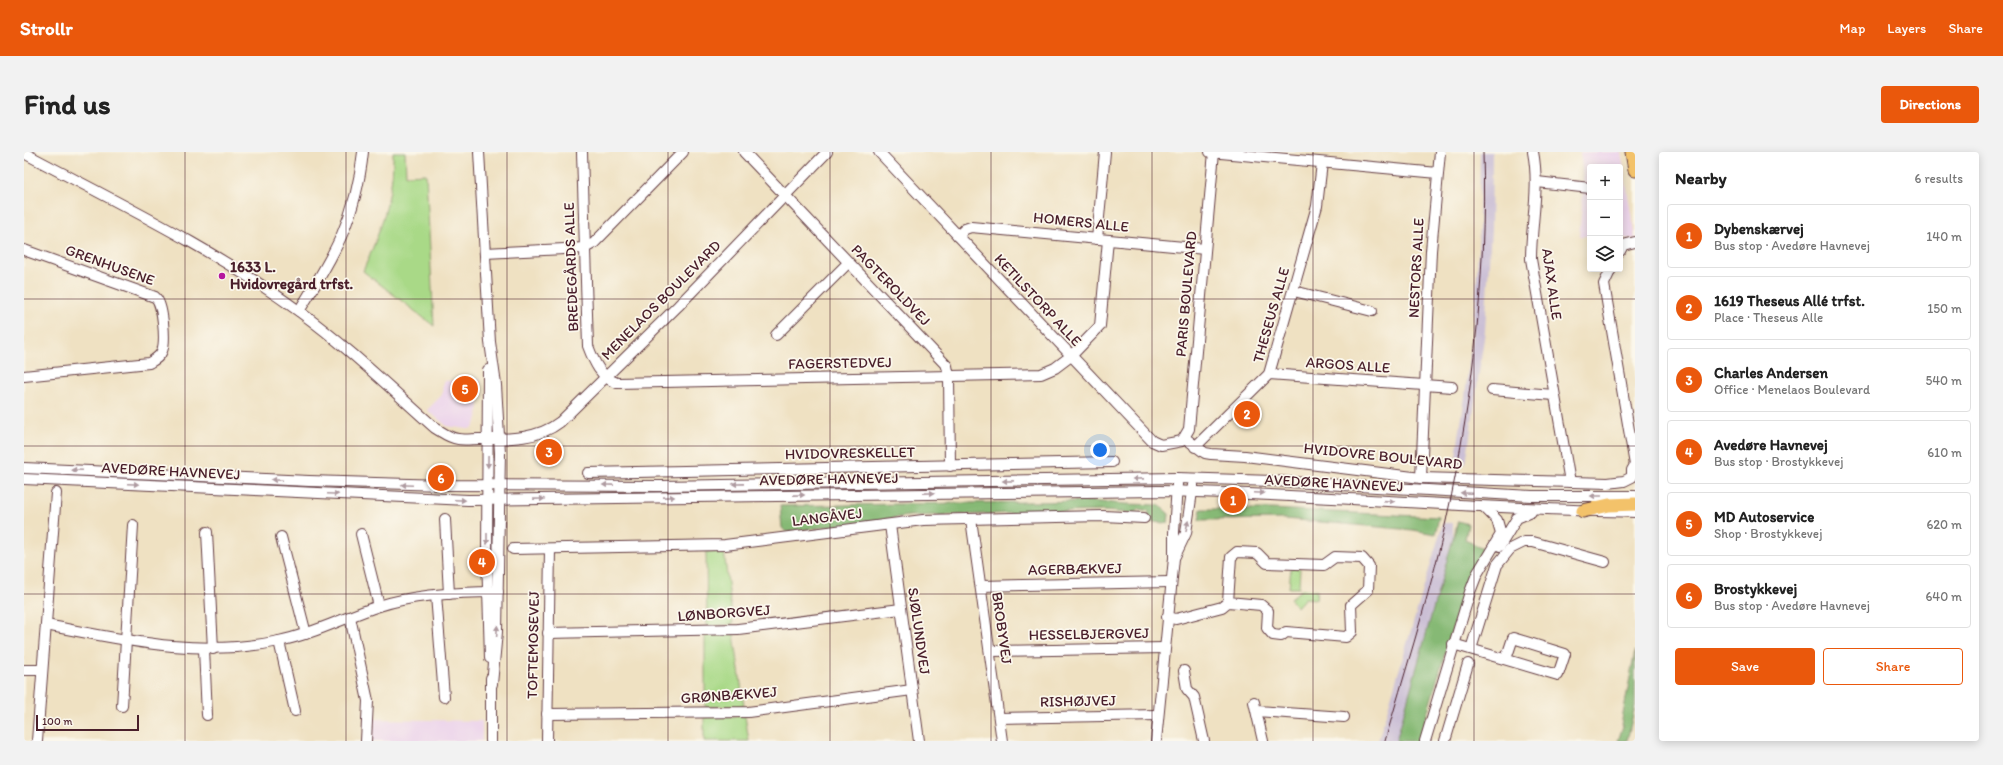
<!DOCTYPE html>
<meta charset="utf-8">
<style>
:root{--surface:#fff;--page:#f2f2f2;--text:#222;--muted:#767676;--line:#e0e0e0;--accent:#ea580c}
body{margin:0;font-family:Itim,sans-serif;background:var(--page);color:var(--text)}
.controls{position:absolute;right:12px;top:12px;display:grid;overflow:hidden;border-radius:4px;box-shadow:0 2px 10px #0003}
.controls button{width:36px;height:36px;display:grid;place-items:center;padding:0;border:0;border-bottom:1px solid var(--line);background:var(--surface);color:var(--text);font:20px sans-serif}
.scale{position:absolute;left:12px;bottom:10px;width:103px;box-sizing:border-box;padding-left:4px;border:2px solid #4a1f2b;border-top:0;font-size:11px;line-height:14px;white-space:nowrap;color:#4a1f2b;-webkit-text-stroke:3px #fbf7ec;paint-order:stroke}
.you{position:absolute;left:1076px;top:298px;width:14px;height:14px;margin:-10px;border:3px solid #fff;border-radius:50%;background:#1a73e8;box-shadow:0 0 0 6px #1a73e833}
.badge{display:grid;place-items:center;width:26px;height:26px;border-radius:50%;background:var(--accent);color:#fff;font-size:13px;font-weight:700}
.pin{position:absolute;translate:-50% -50%;border:2px solid #fff;box-shadow:0 1px 4px #0006}
.list{margin:0;padding:0;list-style:none}
h2{display:flex;justify-content:space-between;align-items:center;height:52px;margin:0;padding:0 16px;font-size:17px}
h2 small{font-size:13px;font-weight:400;color:var(--muted)}
.list li{display:grid;grid-template-columns:26px 1fr auto;gap:12px;align-items:center;box-sizing:border-box;height:64px;margin:0 8px 8px;padding:0 8px;border:1px solid var(--line);border-radius:4px}
.list b{display:block;font-size:15px;white-space:nowrap}
.list p{margin:0;font-size:13px;white-space:nowrap;color:var(--muted)}
.list em{font-size:13px;font-style:normal;color:var(--muted)}
.actions{display:flex;gap:8px;padding:12px 16px}
.actions a{flex:1;padding:9px 0;border:1px solid var(--accent);border-radius:4px;text-align:center;font-size:14px;color:var(--accent)}
.actions .main{background:var(--accent);color:#fff}
.icon{flex:none;width:22px;height:22px;fill:none;stroke:currentColor;stroke-width:2;stroke-linecap:round;stroke-linejoin:round}
.map{position:relative;flex:none;width:1611px;height:589px;overflow:hidden;border-radius:4px}
header{display:flex;align-items:center;gap:24px;box-sizing:border-box;height:56px;padding:0 20px;background:var(--accent);color:#fff}
header strong{font-size:19px}
nav{display:flex;gap:22px;margin-inline-start:auto;font-size:14px}
.intro{display:flex;align-items:center;justify-content:space-between;box-sizing:border-box;height:96px;padding:0 24px}
h1{margin:0;font-size:28px}
.button{padding:10px 18px;border-radius:4px;background:var(--accent);color:#fff;font-size:14px;font-weight:700}
main{display:flex;gap:24px;padding:0 24px}
aside{flex:1;background:var(--surface);border-radius:4px;box-shadow:0 2px 10px #0003}
.map>svg:first-child{display:block}
</style>
<header>
<strong>Strollr</strong>
<nav><a>Map</a><a>Layers</a><a>Share</a></nav>
</header>
<div class="intro"><h1>Find us</h1><a class="button">Directions</a></div>
<main>
<div class="map">
<svg width="1611" height="589" viewBox="0 0 1611 589">
<rect width="100%" height="100%" fill="#fbf7ec"/>
<filter id="ink" filterUnits="userSpaceOnUse"><feTurbulence type="fractalNoise" baseFrequency=".025" numOctaves="2"/><feDisplacementMap in="SourceGraphic" scale="8" xChannelSelector="R" yChannelSelector="G"/><feConvolveMatrix kernelMatrix="1 2 1 2 8 2 1 2 1" color-interpolation-filters="sRGB"/></filter>
<filter id="wash" filterUnits="userSpaceOnUse"><feTurbulence type="fractalNoise" baseFrequency=".012" numOctaves="4" result="noise"/><feDisplacementMap in="SourceGraphic" scale="16" xChannelSelector="R" yChannelSelector="G"/><feGaussianBlur stdDeviation="0.9" result="paint"/><feColorMatrix in="noise" values="0 0 0 0 0 0 0 0 0 0 0 0 0 0 0 0 0 1.4 0 .05"/><feComposite in="paint" operator="in"/></filter>
<g filter="url(#wash)">
<rect width="100%" height="100%" fill="#efe1c2"/>
<g fill="#ebd1eb">
<polygon points="1556,0 1597,0 1611,87 1596,86 1596,15 1566,15 1566,84 1555,84 1560,34"/>
<polygon points="456,227 454,266 449,276 444,277 423,274 403,258 418,243 419,229"/>
<polygon points="348,567 458,569 458,589 347,589"/>
</g>
<g fill="#cbbfd5">
<polygon points="1456,0 1468,0 1468,9 1467,77 1461,179 1442,312 1431,311 1441,245 1452,144 1455,77"/>
<polygon points="1419,371 1429,371 1429,386 1372,589 1354,589"/>
</g>
<g fill="#a9d987" stroke="#7a7c59">
<path d="M369,0H381L382,23L402,22L410,174L339,119C356,81 370,42 369,0Z"/>
<polygon points="700,399 709,472 683,474 682,400"/>
<polygon points="1267,415 1276,416 1275,436 1265,436"/>
<polygon points="1278,437 1293,438 1292,447 1281,446 1273,455 1266,447"/>
<polygon points="710,482 720,554 681,555 681,484"/>
<polygon points="721,564 725,589 680,589 680,565"/>
</g>
<g fill="#86b974" stroke="#686c50">
<polygon points="1065,349 1102,352 1135,353 1145,362 1144,371 1124,370 1125,359 1114,357 1112,360 1108,361 1079,359 885,364 762,380 758,376 756,354"/>
<polygon points="1177,357 1248,357 1415,365 1411,382 1389,378 1261,367 1175,368"/>
<polygon points="1434,369 1444,372 1441,388 1459,396 1442,430 1395,589 1372,589"/>
<polygon points="1611,499 1611,554 1603,589 1594,589 1599,574 1597,573"/>
</g>
</g>
<g filter="url(#ink)">
<g fill="none" stroke-linecap="round" stroke-linejoin="round">
<g stroke="#633c42" stroke-width="12">
<g id="minor">
<polyline points="455,0 466,190 472,233 476,301 473,480 468,532"/>
<path d="M558,0L564,194C570,210 577,226 593,231L1017,222L1031,216L1047,204L1076,174L1084,88"/>
<polyline points="720,0 923,214 925,224 926,314"/>
<polyline points="855,0 1128,289 1137,293 1158,289 1165,277 1190,0"/>
<polyline points="1186,0 1414,21"/>
<path d="M1509,0C1516,36 1507,71 1507,107L1546,330"/>
<path d="M0,1C94,51 190,97 276,160C324,195 367,237 411,276C418,280 425,286 434,287C440,288 448,287 455,287C483,287 513,288 536,270L654,154L803,0"/>
<polyline points="1513,30 1566,36"/>
<polyline points="934,84 941,77 947,75 1181,97"/>
<polyline points="1073,87 1081,0"/>
<path d="M0,98L131,145C139,151 142,189 138,199C136,205 130,208 125,211L0,224"/>
<polyline points="1596,99 1599,93 1611,90"/>
<polyline points="461,101 561,96 570,91 659,0"/>
<polyline points="1587,117 1580,132 1611,313"/>
<polyline points="1270,139 1348,159"/>
<path d="M275,159C310,103 332,67 339,0"/>
<polyline points="752,183 824,111"/>
<polyline points="464,218 463,402 466,506"/>
<polyline points="1245,222 1428,235"/>
<polyline points="1468,238 1530,243"/>
<polyline points="1161,286 1181,301 1187,302 1221,304 1397,326 1584,331 1600,329 1608,325 1608,318 1611,313"/>
<polyline points="1171,295 1245,222 1293,54 1298,11"/>
<polyline points="0,316 285,329 418,333 636,334 1153,326 1249,329 1508,344 1611,344"/>
<polyline points="564,321 1088,310"/>
<polyline points="1397,326 1407,99 1416,0"/>
<path d="M0,327L444,348L1135,339C1294,342 1452,357 1611,360"/>
<polyline points="421,367 425,442"/>
<polyline points="947,367 978,589"/>
<polyline points="866,373 895,589"/>
<polyline points="183,380 189,497"/>
<polyline points="337,382 355,454"/>
<polyline points="257,385 282,482"/>
<polyline points="1476,394 1493,366 1507,360"/>
<polyline points="489,397 701,393 899,368 1079,364 1120,366"/>
<polyline points="1151,404 1162,381 1169,333"/>
<polyline points="957,434 1146,430"/>
<polyline points="412,443 420,545"/>
<polyline points="326,465 344,549 342,589"/>
<polyline points="1143,465 1152,467 1198,455 1204,450 1237,453 1244,459 1243,476 1249,483 1257,484 1262,480 1322,485 1328,480 1327,453 1344,438 1345,414 1338,406 1311,405 1300,413 1243,411 1233,401 1213,400 1207,405 1204,450"/>
<path d="M22,473C100,488 175,506 255,489C290,482 321,465 355,454C392,442 435,440 474,440"/>
<polyline points="524,481 714,477 877,457"/>
<polyline points="255,489 271,559"/>
<polyline points="1429,492 1534,523 1541,502 1489,486 1482,507"/>
<polyline points="180,497 183,563"/>
<polyline points="1447,497 1473,413 1486,397 1500,390 1509,390 1581,410"/>
<polyline points="966,499 1140,496"/>
<polyline points="0,518 18,518"/>
<polyline points="1160,519 1163,537 1170,545 1180,589"/>
<polyline points="467,526 467,589"/>
<polyline points="1230,550 1239,589"/>
<polyline points="98,554 109,373"/>
<polyline points="1233,559 1320,565"/>
<polyline points="523,562 724,560 888,538"/>
<polyline points="975,566 1134,563"/>
<polyline points="13,589 32,341"/>
<polyline points="523,589 526,397"/>
<polyline points="1132,589 1150,406 1150,381 1153,332"/>
<polyline points="1401,589 1446,440 1453,422 1477,382 1473,368 1460,355"/>
<polyline points="1421,589 1444,512"/>
</g>
</g>
<g stroke="#633c42" stroke-width="15">
<g id="major">
<polyline points="1608,0 1611,18"/>
<polyline points="1559,359 1585,353 1611,352"/>
</g>
</g>
<use href="#minor" stroke="#fff" stroke-width="10"/>
<use href="#major" stroke="#f3c26a" stroke-width="13"/>
<path stroke="#4a1f2b" stroke-width="1" d="M1361,589C1380,523 1401,457 1417,391C1447,263 1463,131 1459,0"/>
</g>
<defs><path id="oneway-solid" d="M-6-.8H1V-3.2L6.5 0L1 3.2V.8H-6Z"/></defs>
<g fill="#ae9aa0">
<use href="#oneway-solid" transform="translate(464 310) rotate(91)"/>
<use href="#oneway-solid" transform="translate(53 318) rotate(-177)"/>
<use href="#oneway-solid" transform="translate(1114 327) rotate(179)"/>
<use href="#oneway-solid" transform="translate(253 328) rotate(-177)"/>
<use href="#oneway-solid" transform="translate(984 329) rotate(179)"/>
<use href="#oneway-solid" transform="translate(109 332) rotate(3)"/>
<use href="#oneway-solid" transform="translate(714 332) rotate(179)"/>
<use href="#oneway-solid" transform="translate(383 333) rotate(-178)"/>
<use href="#oneway-solid" transform="translate(584 333) rotate(-179)"/>
<use href="#oneway-solid" transform="translate(905 341) rotate(-1)"/>
<use href="#oneway-solid" transform="translate(1235 341) rotate(2)"/>
<use href="#oneway-solid" transform="translate(1442 341) rotate(-177)"/>
<use href="#oneway-solid" transform="translate(309 342) rotate(3)"/>
<use href="#oneway-solid" transform="translate(775 343) rotate(-1)"/>
<use href="#oneway-solid" transform="translate(1572 344) rotate(-180)"/>
<use href="#oneway-solid" transform="translate(645 345) rotate(-1)"/>
<use href="#oneway-solid" transform="translate(515 347) rotate(-1)"/>
<use href="#oneway-solid" transform="translate(436 348) rotate(2)"/>
<use href="#oneway-solid" transform="translate(1365 349) rotate(4)"/>
<use href="#oneway-solid" transform="translate(1163 374) rotate(-78)"/>
<use href="#oneway-solid" transform="translate(463 387) rotate(90)"/>
<use href="#oneway-solid" transform="translate(473 479) rotate(-86)"/>
</g>
</g>
<path fill="none" stroke="#4a1f2b" stroke-width="1" stroke-opacity="0.55" d="M161,0V589M322,0V589M483,0V589M644,0V589M806,0V589M967,0V589M1128,0V589M1289,0V589M1450,0V589M0,147H1611M0,294H1611M0,442H1611"/>
<circle fill="#b5179e" stroke="#fbf7ec" stroke-width="1.5" cx="198" cy="124" r="4"/>
<g text-anchor="middle" dominant-baseline="central" stroke-width="3.5" stroke-linejoin="round" paint-order="stroke">
<g font-size="15" fill="#4a1f2b" stroke="#fbf7ec">
<text transform="translate(1057 70) rotate(6)">HOMERS ALLE</text>
<text transform="translate(86 113) rotate(20)">GRENHUSENE</text>
<text transform="translate(547 115) rotate(-92)">BREDEGÅRDS ALLE</text>
<text transform="translate(1392 116) rotate(-87)">NESTORS ALLE</text>
<text transform="translate(1528 132) rotate(82)">AJAX ALLE</text>
<text transform="translate(867 133) rotate(46)">PAGTEROLDVEJ</text>
<text transform="translate(1162 142) rotate(-85)">PARIS BOULEVARD</text>
<text transform="translate(637 148) rotate(-45)">MENELAOS BOULEVARD</text>
<text transform="translate(1014 148) rotate(47)">KETILSTORP ALLE</text>
<text transform="translate(1247 163) rotate(-74)">THESEUS ALLE</text>
<text transform="translate(816 211) rotate(-1)">FAGERSTEDVEJ</text>
<text transform="translate(1324 213) rotate(4)">ARGOS ALLE</text>
<text transform="translate(826 301) rotate(-1)">HVIDOVRESKELLET</text>
<text transform="translate(1359 304) rotate(6)">HVIDOVRE BOULEVARD</text>
<text transform="translate(147 319) rotate(3)">AVEDØRE HAVNEVEJ</text>
<text transform="translate(805 327) rotate(-1)">AVEDØRE HAVNEVEJ</text>
<text transform="translate(1310 331) rotate(3)">AVEDØRE HAVNEVEJ</text>
<text transform="translate(803 365) rotate(-7)">LANGÅVEJ</text>
<text transform="translate(1051 417) rotate(-1)">AGERBÆKVEJ</text>
<text transform="translate(700 461) rotate(-4)">LØNBORGVEJ</text>
<text transform="translate(978 476) rotate(82)">BROBYVEJ</text>
<text transform="translate(895 479) rotate(82)">SJØLUNDVEJ</text>
<text transform="translate(1065 482) rotate(-1)">HESSELBJERGVEJ</text>
<text transform="translate(509 493) rotate(-89)">TOFTEMOSEVEJ</text>
<text transform="translate(705 543) rotate(-4)">GRØNBÆKVEJ</text>
<text transform="translate(1054 549) rotate(-1)">RISHØJVEJ</text>
</g>
<g font-size="15" font-weight="bold" fill="#4a1f2b" stroke="#fbf7ec" text-anchor="start">
<text x="206" y="115">1633 L.<tspan x="206" dy="17">Hvidovregård trfst.</tspan></text>
</g>
</g>
</svg>
<div class="controls">
<button>+</button>
<button>−</button>
<button><svg class="icon" aria-label="layers" viewBox="0 0 24 24"><path d="M12 4l9 5-9 5-9-5zM3 14l9 5 9-5"/></svg></button>
</div>
<div class="scale">100 m</div>
<div class="you"></div>
<div class="pin badge" style="left:1209px;top:348px">1</div>
<div class="pin badge" style="left:1223px;top:262px">2</div>
<div class="pin badge" style="left:525px;top:300px">3</div>
<div class="pin badge" style="left:458px;top:410px">4</div>
<div class="pin badge" style="left:441px;top:237px">5</div>
<div class="pin badge" style="left:417px;top:326px">6</div>
</div>
<aside>
<h2>Nearby<small>6 results</small></h2>
<ul class="list">
<li><span class="badge">1</span><div><b>Dybenskærvej</b><p>Bus stop · Avedøre Havnevej</p></div><em>140 m</em></li>
<li><span class="badge">2</span><div><b>1619 Theseus Allé trfst.</b><p>Place · Theseus Alle</p></div><em>150 m</em></li>
<li><span class="badge">3</span><div><b>Charles Andersen</b><p>Office · Menelaos Boulevard</p></div><em>540 m</em></li>
<li><span class="badge">4</span><div><b>Avedøre Havnevej</b><p>Bus stop · Brostykkevej</p></div><em>610 m</em></li>
<li><span class="badge">5</span><div><b>MD Autoservice</b><p>Shop · Brostykkevej</p></div><em>620 m</em></li>
<li><span class="badge">6</span><div><b>Brostykkevej</b><p>Bus stop · Avedøre Havnevej</p></div><em>640 m</em></li>
</ul>
<div class="actions"><a class="main">Save</a><a>Share</a></div>
</aside>
</main>
